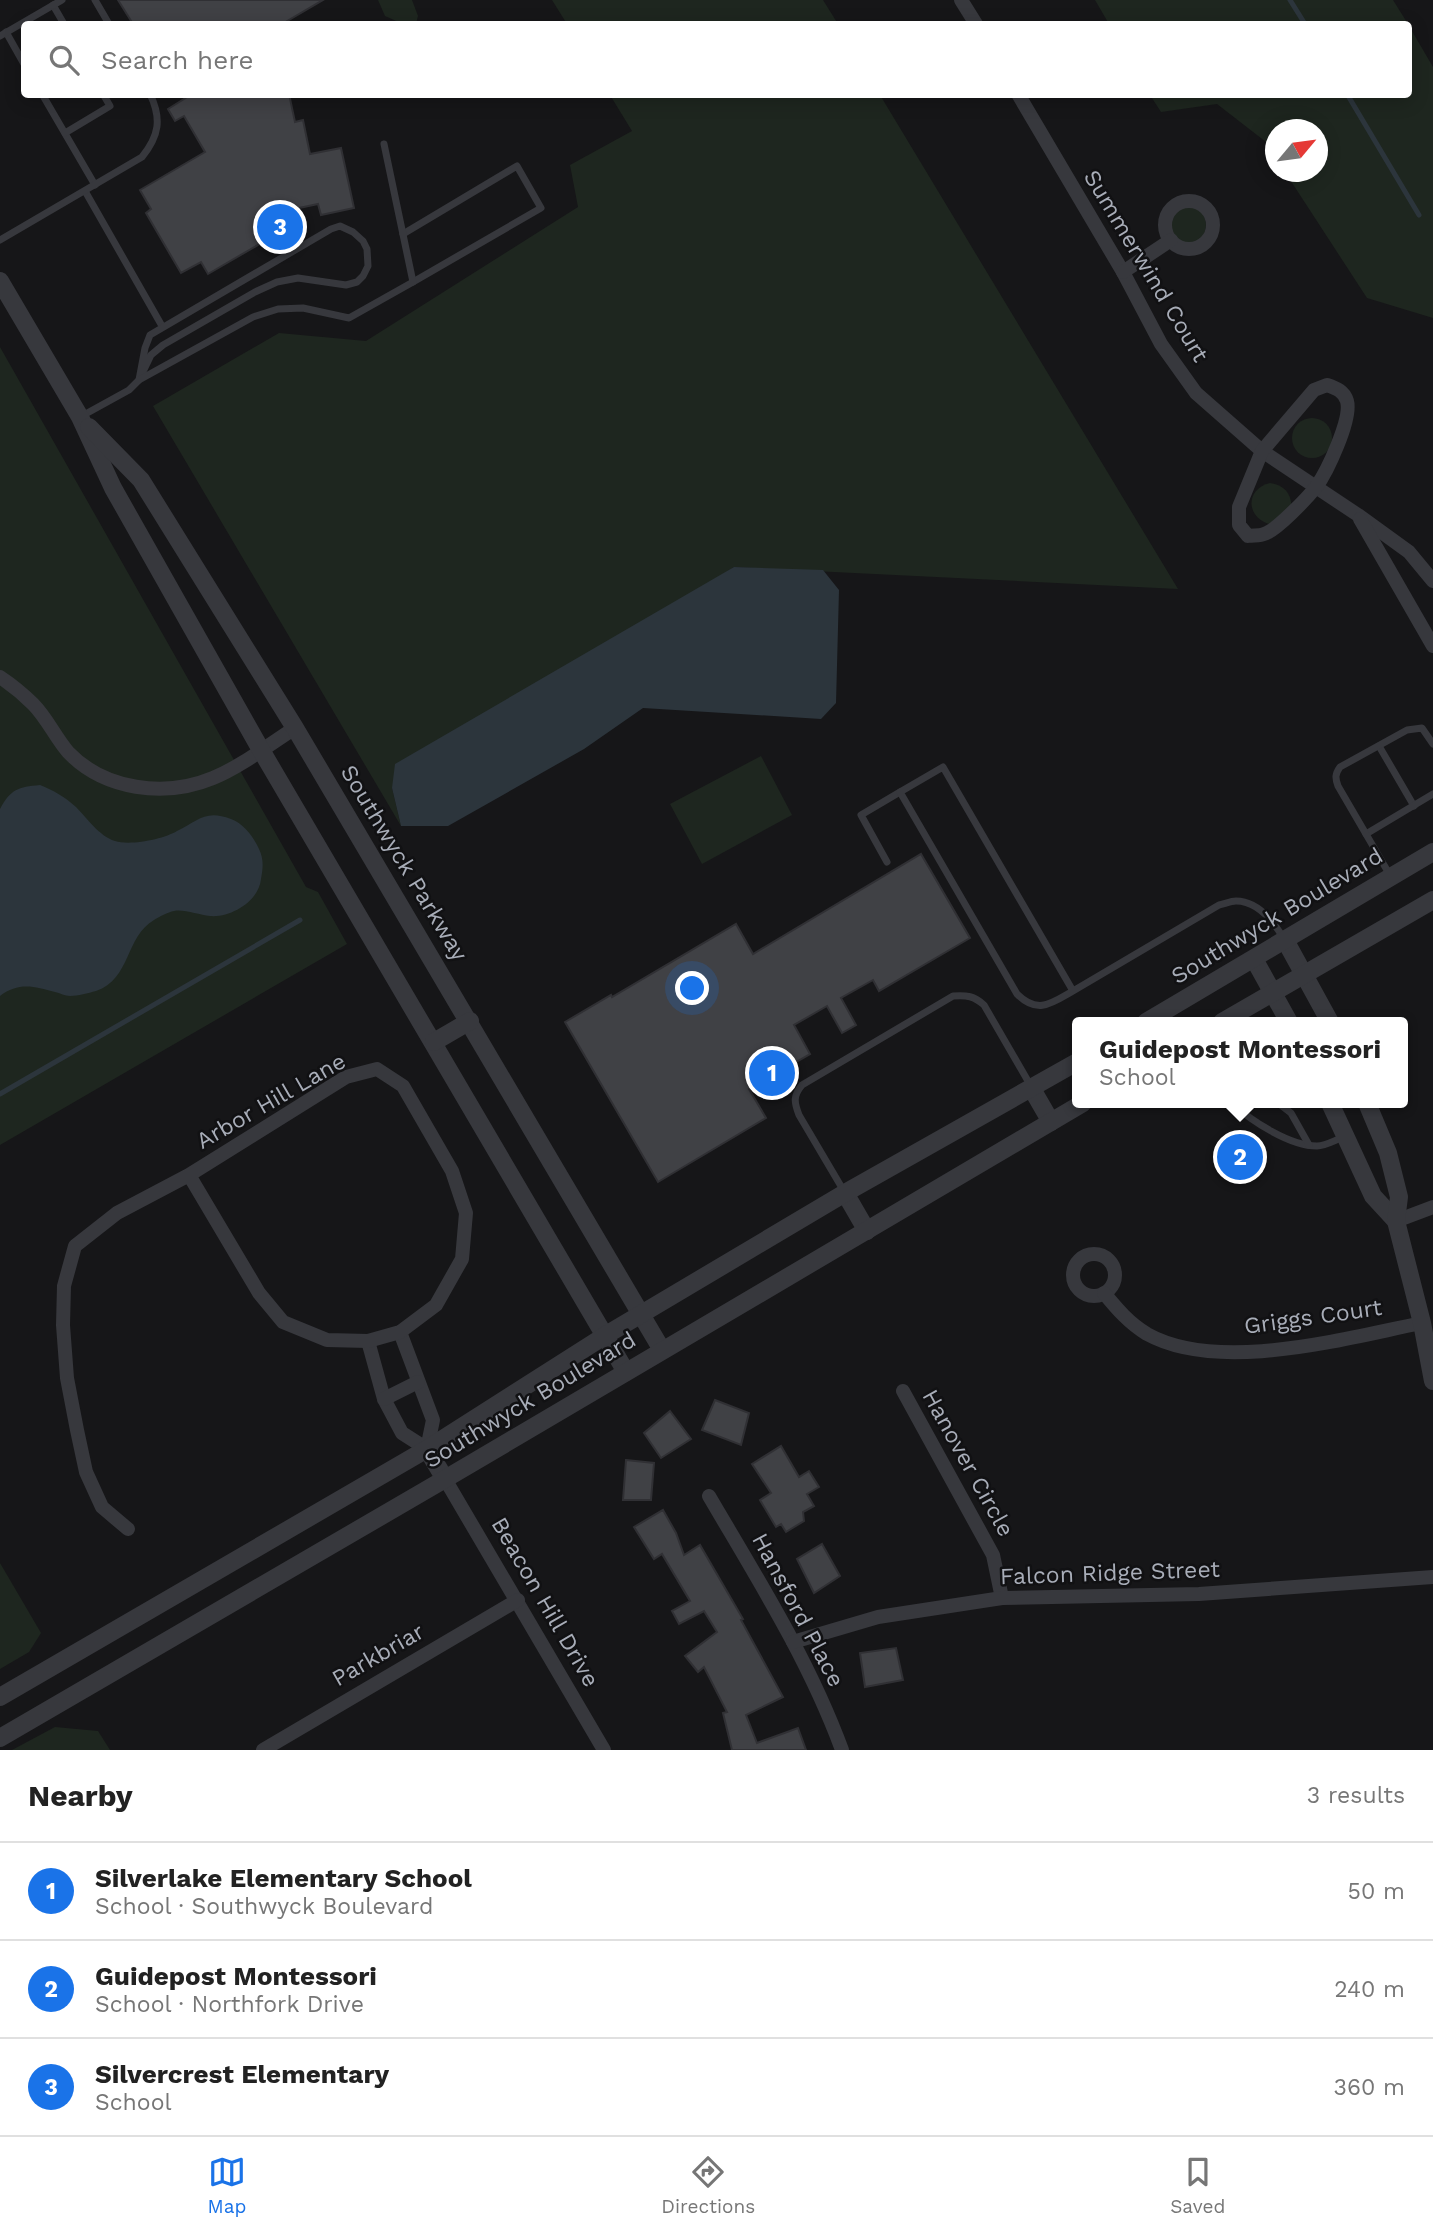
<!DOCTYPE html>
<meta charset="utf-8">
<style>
:root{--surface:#fff;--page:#f6f6f6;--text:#222;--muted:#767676;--line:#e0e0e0;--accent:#1a73e8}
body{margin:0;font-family:"Work Sans",sans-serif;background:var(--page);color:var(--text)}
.compass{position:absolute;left:1265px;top:119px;width:63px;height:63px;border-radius:50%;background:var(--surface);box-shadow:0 4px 18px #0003;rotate:61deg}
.you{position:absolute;left:693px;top:989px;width:24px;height:24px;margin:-18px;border:5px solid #fff;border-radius:50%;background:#1a73e8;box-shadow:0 0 0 10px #1a73e833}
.badge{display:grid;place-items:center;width:46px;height:46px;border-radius:50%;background:var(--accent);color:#fff;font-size:23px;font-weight:700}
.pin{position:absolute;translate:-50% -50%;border:4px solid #fff;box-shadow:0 2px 7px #0006}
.popup{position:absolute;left:1072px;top:1017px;width:336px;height:91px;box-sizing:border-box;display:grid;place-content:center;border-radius:7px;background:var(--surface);filter:drop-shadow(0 2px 5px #0005);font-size:23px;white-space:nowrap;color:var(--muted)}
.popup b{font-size:26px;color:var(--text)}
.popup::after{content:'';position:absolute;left:50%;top:100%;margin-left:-14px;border:14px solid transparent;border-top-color:var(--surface)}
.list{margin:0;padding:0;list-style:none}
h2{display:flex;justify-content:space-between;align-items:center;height:91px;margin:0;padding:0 28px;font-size:30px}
h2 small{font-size:23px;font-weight:400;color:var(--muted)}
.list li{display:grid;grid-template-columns:46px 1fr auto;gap:21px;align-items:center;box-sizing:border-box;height:98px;padding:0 28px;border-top:2px solid var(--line)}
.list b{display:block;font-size:26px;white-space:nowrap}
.list p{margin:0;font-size:23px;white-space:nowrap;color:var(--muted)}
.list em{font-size:23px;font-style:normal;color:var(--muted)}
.icon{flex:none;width:38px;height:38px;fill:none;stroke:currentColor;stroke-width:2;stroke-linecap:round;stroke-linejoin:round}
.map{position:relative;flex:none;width:1433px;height:1750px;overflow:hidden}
.search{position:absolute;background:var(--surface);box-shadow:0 4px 18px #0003;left:21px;right:21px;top:21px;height:77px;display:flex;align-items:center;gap:18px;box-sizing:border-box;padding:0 24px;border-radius:7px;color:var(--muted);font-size:26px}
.sheet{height:385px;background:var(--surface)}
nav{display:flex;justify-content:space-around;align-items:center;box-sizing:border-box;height:98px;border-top:2px solid var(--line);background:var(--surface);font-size:19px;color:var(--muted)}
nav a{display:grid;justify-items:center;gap:4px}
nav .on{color:var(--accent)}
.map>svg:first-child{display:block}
</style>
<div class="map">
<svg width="1433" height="1750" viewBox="0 0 1433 1750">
<rect width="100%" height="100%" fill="#161618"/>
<g fill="#1e261f">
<polygon points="378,0 412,0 418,16 416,24 403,24 385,16"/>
<polygon points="552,0 823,0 838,24 567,24"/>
<polygon points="1095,0 1393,0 1408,24 1109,24"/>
<polygon points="1409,26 1433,67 1433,318 1367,298 1285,172 1318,172 1318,130 1276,130 1275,156 1266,142 1217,104 1161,112 1150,95 1408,94"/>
<polygon points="610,95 880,95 1178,589 734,567 392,788 401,826 153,406 279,333 366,341 578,207 570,165 632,131"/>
<circle cx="1186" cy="225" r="20"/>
<polygon points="0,347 306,887 318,892 347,944 0,1145"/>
<circle cx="1312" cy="438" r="20"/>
<path d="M1270,483C1285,485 1293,495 1291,511L1269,524C1246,517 1245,489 1270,483Z"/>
<polygon points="761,756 792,815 702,864 670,804"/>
<polygon points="0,1563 41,1633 29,1652 0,1669"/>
<polygon points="55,1727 98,1731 110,1750 12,1750"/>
</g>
<g fill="#2c353c">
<polygon points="734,567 823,570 839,590 836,703 821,719 643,708 584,749 448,826 401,826 392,788 395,764"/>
<path d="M40,785C53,790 65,797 76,807C87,818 99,836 115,841C130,846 164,839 177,831C198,821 205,809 231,819C244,824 253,836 259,849C264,859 263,868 261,879C259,901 231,918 210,916C199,915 184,909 174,911C168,912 159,917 154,920C125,937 131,979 96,991C88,993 78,996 70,996C65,996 60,993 55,992C34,986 18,982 0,996V809C11,789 18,787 40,785Z"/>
</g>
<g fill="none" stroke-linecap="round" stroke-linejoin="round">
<g stroke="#2c353c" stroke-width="5">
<polyline points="1290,0 1305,24"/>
<polyline points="1347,94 1419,215"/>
<polyline points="0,1094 300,920"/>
</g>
</g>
<g fill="#404145" stroke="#303034" stroke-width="2">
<polygon points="118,0 323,0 282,24 133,24"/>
<polygon points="192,94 289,94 295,122 303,120 310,154 341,148 354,208 321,215 318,204 271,214 275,235 208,274 201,262 181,273 146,213 151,209 140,190 205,152 184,116 175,121 168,109"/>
<polygon points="921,854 970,938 879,991 873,980 841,998 856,1025 842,1033 827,1006 794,1025 810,1054 749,1089 766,1118 658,1182 565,1022 611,995 612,997 736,924 753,954"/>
<polygon points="715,1400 749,1413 741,1445 702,1430"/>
<polygon points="670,1411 691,1439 661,1458 644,1433"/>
<polygon points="781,1446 799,1477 809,1471 819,1487 807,1494 814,1506 803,1512 804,1521 786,1532 781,1524 776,1527 760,1500 771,1493 752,1464"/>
<polygon points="626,1460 654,1463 651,1500 623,1500"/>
<polygon points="663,1510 676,1533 684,1555 700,1545 743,1619 741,1620 783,1697 746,1715 757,1743 798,1728 806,1750 732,1750 723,1713 727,1712 704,1667 698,1672 685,1656 717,1632 704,1611 679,1624 672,1611 690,1601 662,1554 654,1559 634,1527"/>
<polygon points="822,1544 840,1576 814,1593 797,1559"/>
<polygon points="896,1648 903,1680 865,1687 860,1653"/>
</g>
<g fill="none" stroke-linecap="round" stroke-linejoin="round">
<g stroke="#37383d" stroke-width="7">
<polyline points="95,0 109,24"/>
<polyline points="53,5 64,24"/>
<polyline points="6,32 24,64"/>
<polyline points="0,36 62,0"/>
<polyline points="42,94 95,185"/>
<polyline points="65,133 110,106 103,94"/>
<polyline points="85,191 162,326"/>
<polygon points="340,226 353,232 363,241 367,249 368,266 363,276 357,282 346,285 298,278 277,282 255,292 163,345 151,355 139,380 145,348 150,335 331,229"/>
<polyline points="403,234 517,166 541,208 413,282"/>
<path d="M0,240L142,157C159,136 162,119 150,94"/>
<polyline points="80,417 129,390 139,380 253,317 278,309 303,308 349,318 413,282 384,144"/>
<polyline points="1379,746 1414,806"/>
<polyline points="1366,834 1433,794"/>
<polyline points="887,862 861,815 900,792"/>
<path d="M1391,877L1338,786C1335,778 1335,774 1340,767L1407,730L1422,728L1433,744"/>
<path d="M1073,991L943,767L900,792L1017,994C1038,1015 1052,1003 1073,991L1219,905C1224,904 1231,901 1236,901C1258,901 1274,922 1284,939"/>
<polyline points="1134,1103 1149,1104"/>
<path d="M1232,1103C1251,1121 1290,1146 1317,1146C1326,1146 1335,1140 1344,1137"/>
<polyline points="1278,1103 1291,1113 1309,1145"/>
<path d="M845,1193L799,1115C794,1102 793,1096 802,1085L953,996C967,995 974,996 984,1005L1032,1088"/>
</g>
<g stroke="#37383d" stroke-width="14">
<polyline points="961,0 976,24"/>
<polyline points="1018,94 1123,272 1161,344 1196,393 1262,451 1358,515 1409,552 1433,581"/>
<circle cx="1189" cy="225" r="24"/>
<polyline points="1123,272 1171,240"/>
<path d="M1327,385C1336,388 1344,391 1347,401C1352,419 1327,472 1316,487C1308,497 1276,531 1264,534C1260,536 1253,535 1248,536L1239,525V507L1262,451L1314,390Z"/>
<polyline points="1360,519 1433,646"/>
<path d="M0,677C12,685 23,694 33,704C47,718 55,737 68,752C104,790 165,798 213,778C240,767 270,744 295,728"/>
<polyline points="1396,1221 1433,1207"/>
<circle cx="1094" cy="1275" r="21"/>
<path d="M1104,1293C1117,1309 1129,1323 1147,1334C1219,1374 1345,1338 1422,1323"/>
<polyline points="368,1341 384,1399 402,1433 427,1449 433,1420 400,1332"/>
<polyline points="903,1391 993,1555 1002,1598"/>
<polyline points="384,1399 418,1382"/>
<polyline points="445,1479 604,1750"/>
<path d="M709,1496C757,1578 809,1660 842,1750"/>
<polyline points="128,1529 102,1507 86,1472 77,1430 67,1378 63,1325 64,1286 75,1246 117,1213 189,1175 346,1077 377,1069 403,1086 452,1171 466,1213 462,1259 436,1305 400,1332 368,1341 327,1340 283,1322 259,1293 189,1175"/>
<polyline points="793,1642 878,1617 1002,1598 1199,1594 1433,1577"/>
<polyline points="263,1750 518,1600"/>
</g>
<g stroke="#37383d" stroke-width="18">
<polyline points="0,281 80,417 113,488 261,750 626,1372"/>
<polyline points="89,427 141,480 295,728 662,1350"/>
<polyline points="1285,940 1330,1022"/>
<polyline points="1254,959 1289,1022"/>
<polyline points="1146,1022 1433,852"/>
<polyline points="1222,1022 1433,900"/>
<polyline points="434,1042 470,1021"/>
<polyline points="1032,1089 1051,1122"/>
<polyline points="1330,1103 1373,1196 1396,1221"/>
<polyline points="1367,1103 1388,1153 1399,1197 1396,1221 1422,1323 1433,1381"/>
<polyline points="845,1193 867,1231"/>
<polyline points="427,1449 445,1479"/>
<polyline points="0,1697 427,1449 606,1335 845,1193 1077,1062"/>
<polyline points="0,1738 445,1479 1083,1103"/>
</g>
</g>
<g text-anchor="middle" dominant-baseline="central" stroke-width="5" stroke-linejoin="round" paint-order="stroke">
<g font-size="23" fill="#a8adb8" stroke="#111113">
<text transform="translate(1146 266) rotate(59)">Summerwind Court</text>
<text transform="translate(404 863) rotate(59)">Southwyck Parkway</text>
<text transform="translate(1277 916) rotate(-31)">Southwyck Boulevard</text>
<text transform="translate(271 1101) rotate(-30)">Arbor Hill Lane</text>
<text transform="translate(1313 1317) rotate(-8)">Griggs Court</text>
<text transform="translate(530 1400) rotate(-31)">Southwyck Boulevard</text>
<text transform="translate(968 1463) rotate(61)">Hanover Circle</text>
<text transform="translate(1110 1573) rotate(-2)">Falcon Ridge Street</text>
<text transform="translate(545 1602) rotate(60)">Beacon Hill Drive</text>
<text transform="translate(798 1610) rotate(62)">Hansford Place</text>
<text transform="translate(378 1655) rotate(-30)">Parkbriar</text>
</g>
</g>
</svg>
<svg class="compass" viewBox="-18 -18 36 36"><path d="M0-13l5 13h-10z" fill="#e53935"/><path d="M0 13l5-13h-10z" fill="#767676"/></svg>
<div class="you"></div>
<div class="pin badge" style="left:772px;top:1073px">1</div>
<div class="pin badge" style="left:1240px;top:1157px">2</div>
<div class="popup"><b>Guidepost Montessori</b>School</div>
<div class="pin badge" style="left:280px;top:227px">3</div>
<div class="search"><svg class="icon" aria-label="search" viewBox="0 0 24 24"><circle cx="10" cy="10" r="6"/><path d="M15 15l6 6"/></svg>Search here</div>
</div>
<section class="sheet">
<h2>Nearby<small>3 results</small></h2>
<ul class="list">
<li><span class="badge">1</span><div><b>Silverlake Elementary School</b><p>School · Southwyck Boulevard</p></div><em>50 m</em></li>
<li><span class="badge">2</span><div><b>Guidepost Montessori</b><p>School · Northfork Drive</p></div><em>240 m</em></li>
<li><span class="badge">3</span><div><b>Silvercrest Elementary</b><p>School</p></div><em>360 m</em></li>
</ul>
</section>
<nav>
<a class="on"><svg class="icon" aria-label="map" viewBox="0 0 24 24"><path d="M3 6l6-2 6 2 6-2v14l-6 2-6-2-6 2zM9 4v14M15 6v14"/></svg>Map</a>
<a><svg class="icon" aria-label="directions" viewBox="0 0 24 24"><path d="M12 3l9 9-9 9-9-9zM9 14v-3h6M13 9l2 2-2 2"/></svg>Directions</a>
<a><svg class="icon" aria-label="saved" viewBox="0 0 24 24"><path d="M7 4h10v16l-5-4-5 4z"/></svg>Saved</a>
</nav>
